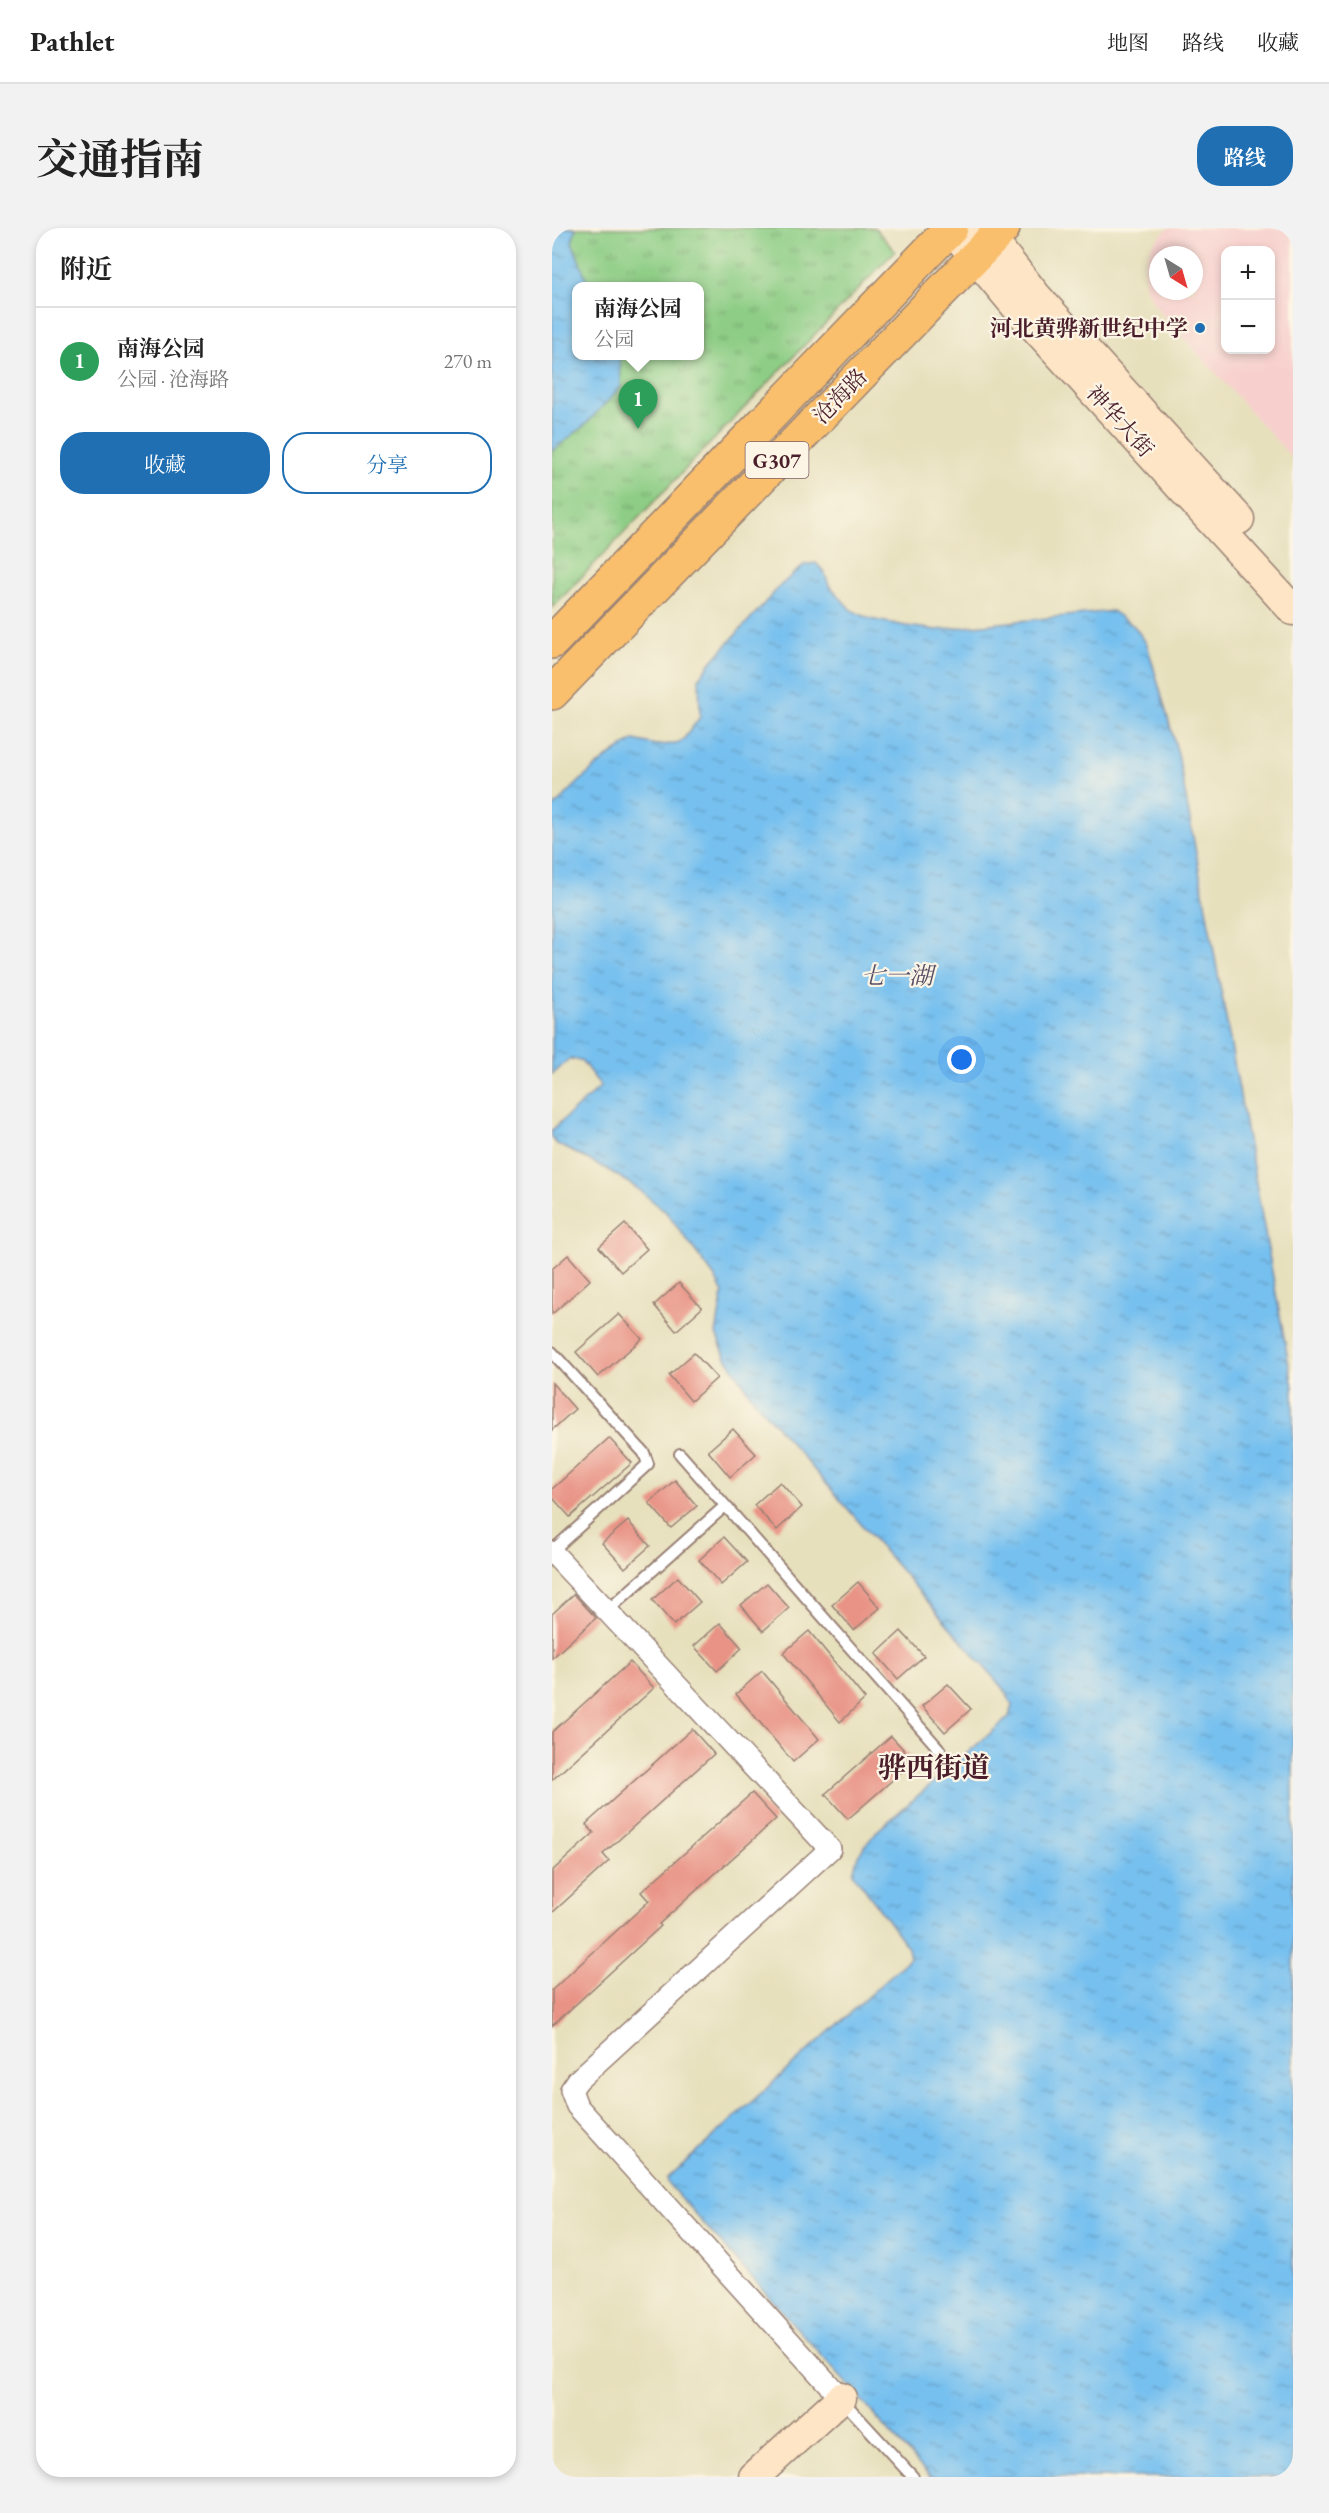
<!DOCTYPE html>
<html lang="zh">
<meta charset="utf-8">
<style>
:root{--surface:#fff;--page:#f2f2f2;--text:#222;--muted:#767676;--line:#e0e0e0;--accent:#1f6fb2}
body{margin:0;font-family:"EB Garamond","Noto Serif SC",serif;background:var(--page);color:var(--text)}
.controls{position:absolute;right:18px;top:18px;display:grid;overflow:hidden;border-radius:12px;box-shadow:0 3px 9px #0003}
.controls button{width:54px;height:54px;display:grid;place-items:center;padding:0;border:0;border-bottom:2px solid var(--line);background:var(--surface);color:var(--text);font:30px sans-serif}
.compass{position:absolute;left:597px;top:18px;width:54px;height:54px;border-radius:50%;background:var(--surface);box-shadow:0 3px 9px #0003;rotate:143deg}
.you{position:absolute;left:410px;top:832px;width:21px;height:21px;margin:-15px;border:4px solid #fff;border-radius:50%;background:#1a73e8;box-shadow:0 0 0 9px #1a73e833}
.badge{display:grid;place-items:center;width:39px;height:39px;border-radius:50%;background:var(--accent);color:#fff;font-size:20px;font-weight:700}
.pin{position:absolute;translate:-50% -50px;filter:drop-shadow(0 2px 3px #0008)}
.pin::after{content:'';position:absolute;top:32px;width:21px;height:18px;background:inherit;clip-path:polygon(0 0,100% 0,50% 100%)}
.popup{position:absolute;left:20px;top:54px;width:132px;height:78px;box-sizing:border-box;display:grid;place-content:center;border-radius:12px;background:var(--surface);filter:drop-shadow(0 2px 4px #0005);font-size:20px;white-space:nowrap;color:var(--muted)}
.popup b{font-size:22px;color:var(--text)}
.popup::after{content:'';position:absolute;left:50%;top:100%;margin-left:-12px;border:12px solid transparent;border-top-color:var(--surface)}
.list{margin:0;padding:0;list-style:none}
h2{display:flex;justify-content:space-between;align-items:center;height:78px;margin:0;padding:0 24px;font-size:26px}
h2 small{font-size:20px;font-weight:400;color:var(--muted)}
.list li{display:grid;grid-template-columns:39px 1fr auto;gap:18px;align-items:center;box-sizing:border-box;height:108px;padding:0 24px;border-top:2px solid var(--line)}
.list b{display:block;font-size:22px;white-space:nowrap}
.list p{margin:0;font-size:20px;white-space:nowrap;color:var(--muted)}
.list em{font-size:20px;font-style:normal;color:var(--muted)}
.actions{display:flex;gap:12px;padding:18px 24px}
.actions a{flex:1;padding:14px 0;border:2px solid var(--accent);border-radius:24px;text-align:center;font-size:21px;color:var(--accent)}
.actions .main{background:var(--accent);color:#fff}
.map{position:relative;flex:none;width:741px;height:2249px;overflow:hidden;border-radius:24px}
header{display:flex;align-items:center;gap:36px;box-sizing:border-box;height:84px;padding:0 30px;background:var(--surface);border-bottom:2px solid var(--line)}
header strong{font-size:28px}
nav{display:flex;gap:33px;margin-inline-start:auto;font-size:21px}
.intro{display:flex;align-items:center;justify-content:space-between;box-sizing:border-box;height:144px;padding:0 36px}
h1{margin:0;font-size:42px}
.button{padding:15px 27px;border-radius:24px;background:var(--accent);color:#fff;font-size:21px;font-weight:700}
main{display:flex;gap:36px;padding:0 36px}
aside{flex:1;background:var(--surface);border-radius:24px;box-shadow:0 3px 9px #0003}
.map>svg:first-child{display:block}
</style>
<header>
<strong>Pathlet</strong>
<nav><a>地图</a><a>路线</a><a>收藏</a></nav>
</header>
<div class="intro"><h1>交通指南</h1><a class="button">路线</a></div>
<main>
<aside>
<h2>附近<small></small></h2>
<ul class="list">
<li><span class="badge" style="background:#2e9e5b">1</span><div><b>南海公园</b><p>公园 · 沧海路</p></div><em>270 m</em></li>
</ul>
<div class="actions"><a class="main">收藏</a><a>分享</a></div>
</aside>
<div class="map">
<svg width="741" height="2249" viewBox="0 0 741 2249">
<defs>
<pattern id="park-tufts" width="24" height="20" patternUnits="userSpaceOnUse" patternTransform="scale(1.5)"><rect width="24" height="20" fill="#8dcd85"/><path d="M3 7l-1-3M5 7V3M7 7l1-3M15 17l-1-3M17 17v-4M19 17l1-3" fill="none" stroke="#75a66d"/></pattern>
<pattern id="water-ripples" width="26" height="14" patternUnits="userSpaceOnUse" patternTransform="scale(1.5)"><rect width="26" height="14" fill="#76c0ef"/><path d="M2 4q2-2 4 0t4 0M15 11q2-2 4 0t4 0" fill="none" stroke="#639bc2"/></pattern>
</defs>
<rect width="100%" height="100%" fill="#fcf5e5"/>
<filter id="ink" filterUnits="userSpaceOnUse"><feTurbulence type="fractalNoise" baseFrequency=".0167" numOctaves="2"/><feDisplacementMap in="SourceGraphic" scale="12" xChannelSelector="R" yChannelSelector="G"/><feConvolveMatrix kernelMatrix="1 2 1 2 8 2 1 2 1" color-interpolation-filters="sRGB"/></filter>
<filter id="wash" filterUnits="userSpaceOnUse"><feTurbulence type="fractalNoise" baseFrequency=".008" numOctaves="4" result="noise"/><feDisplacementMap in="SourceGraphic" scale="24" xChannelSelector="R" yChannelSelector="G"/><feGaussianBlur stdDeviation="1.35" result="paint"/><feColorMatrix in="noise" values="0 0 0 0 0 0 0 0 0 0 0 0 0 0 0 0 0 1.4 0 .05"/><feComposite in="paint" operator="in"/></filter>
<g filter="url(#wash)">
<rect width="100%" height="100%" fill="#e7e0bd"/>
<path fill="#f7d0cd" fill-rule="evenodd" d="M616,0H741V231L604,79L593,58V34L600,17ZM674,22H718V122H674ZM606,27H642V63H606Z"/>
<path fill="url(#park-tufts)" stroke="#6c7658" stroke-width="1.5" fill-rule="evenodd" d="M0,0H323L343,23L0,380ZM25,58H148V128H25Z"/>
<g fill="url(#water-ripples)" stroke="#60708d" stroke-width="1.5">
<polygon points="0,0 24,0 20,14 37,58 25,58 25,128 68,128 69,159 33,197 0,223"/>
<path d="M264,335L272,344L277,357L299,382L318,391L354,398L385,402L560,383L582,398L595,416L626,526L741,1159V2249H378L119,1959L115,1951L358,1730L356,1720L301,1645L306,1627L324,1604L457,1489L460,1477L453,1463L202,1172L173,1128L164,1106L171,1065L162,1048L114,984L85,960L55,941L5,916L0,910V902L49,858L29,832L17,831L0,846V581C25,555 50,530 82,512L104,517L123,516L131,512L148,489L147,450L160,433L229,357L252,337Z"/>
</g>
<g id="blocks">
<g fill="#e89385">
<polygon points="73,996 95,1021 69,1044 47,1019"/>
<polygon points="16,1027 38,1052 0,1086 0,1041"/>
<polygon points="127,1055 150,1080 124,1103 102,1077"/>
<polygon points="67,1086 90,1111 46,1149 24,1124"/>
<polygon points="142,1125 165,1150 139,1173 117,1147"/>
<polygon points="0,1155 23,1181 0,1202"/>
<polygon points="181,1201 204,1226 178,1249 156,1223"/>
<polygon points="57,1210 80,1235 18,1289 0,1269 0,1261"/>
<polygon points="123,1252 145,1278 119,1300 97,1275"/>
<polygon points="228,1254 250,1279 225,1302 202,1277"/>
<polygon points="76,1293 98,1318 73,1340 50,1315"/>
<polygon points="172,1309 195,1334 169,1357 147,1332"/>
<polygon points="126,1349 148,1374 122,1397 100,1372"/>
<polygon points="306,1354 328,1380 302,1402 280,1377"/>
<polygon points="215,1355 237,1380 211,1403 189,1377"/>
<polygon points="22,1366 44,1390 0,1430 0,1386"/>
<polygon points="168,1395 190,1420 165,1443 142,1418"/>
<polygon points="257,1403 313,1471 288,1494 231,1425"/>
<polygon points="349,1403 372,1428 346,1451 324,1426"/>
<polygon points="78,1434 102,1460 0,1552 0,1504"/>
<polygon points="210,1443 267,1511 241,1534 184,1466"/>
<polygon points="396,1456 419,1481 393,1504 370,1478"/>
<polygon points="140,1501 162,1526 51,1626 57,1633 0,1685 0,1643 42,1605 34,1596"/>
<polygon points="339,1508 362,1533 296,1591 273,1566"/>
<polygon points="200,1565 224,1591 107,1696 109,1698 0,1798 0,1762 97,1673 89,1664"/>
</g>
</g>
</g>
<g filter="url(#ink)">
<use href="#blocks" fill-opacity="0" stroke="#988074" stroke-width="1.5"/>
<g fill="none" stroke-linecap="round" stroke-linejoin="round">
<g stroke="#988074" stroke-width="14">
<g id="lane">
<polyline points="0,1124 92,1225 96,1236 0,1323"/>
<polyline points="128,1226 388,1522"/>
<polyline points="55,1383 173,1278"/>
<polyline points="290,2172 361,2249"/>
</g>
</g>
<g stroke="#988074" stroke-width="24">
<polyline id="street" points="0,1324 278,1621 26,1852 19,1862 25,1878 289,2170"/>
</g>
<g stroke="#988074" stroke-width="33">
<g id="secondary">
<polyline points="399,0 469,84 741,382"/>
<polyline points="430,0 484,68 687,291"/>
<polyline points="202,2249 289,2170"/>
</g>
</g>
<g stroke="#988074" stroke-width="36">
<g id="primary">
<polyline points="0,414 399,0"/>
<polyline points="0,465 451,0"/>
</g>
</g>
<use href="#lane" stroke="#fff" stroke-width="10"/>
<use href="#street" stroke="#fff" stroke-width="21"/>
<use href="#secondary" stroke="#fde5c5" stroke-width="30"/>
<use href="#primary" stroke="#f9bf6d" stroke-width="33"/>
</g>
</g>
<circle fill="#1f6fb2" stroke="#fcf5e5" stroke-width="2" cx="648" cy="100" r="6"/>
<g text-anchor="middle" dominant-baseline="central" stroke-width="4.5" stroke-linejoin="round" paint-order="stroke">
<rect fill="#fcf5e5" stroke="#7f5f63" stroke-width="1.5" x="193.5" y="214" width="63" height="36" rx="4.5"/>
<g font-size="21" font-weight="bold" fill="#4a1f2b">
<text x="225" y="232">G307</text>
</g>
<g font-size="22" font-weight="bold" fill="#4a1f2b" stroke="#fcf5e5" text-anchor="end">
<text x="636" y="100">河北黄骅新世纪中学</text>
</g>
<g font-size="22" fill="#4a1f2b" stroke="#fcf5e5">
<text transform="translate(288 168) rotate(-46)">沧海路</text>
<text transform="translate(568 193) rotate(48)">神华大街</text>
</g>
<g font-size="24" font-style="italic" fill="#574f66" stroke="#fcf5e5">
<text x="345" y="747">七一湖</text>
</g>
<g font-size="28" font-weight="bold" fill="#4a1f2b" stroke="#fcf5e5">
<text x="382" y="1539">骅西街道</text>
</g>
</g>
</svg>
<div class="controls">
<button>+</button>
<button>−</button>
</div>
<svg class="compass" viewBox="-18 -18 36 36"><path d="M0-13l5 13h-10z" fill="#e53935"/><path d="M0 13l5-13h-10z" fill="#767676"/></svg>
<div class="you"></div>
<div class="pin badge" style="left:86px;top:201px;background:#2e9e5b">1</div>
<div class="popup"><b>南海公园</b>公园</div>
</div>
</main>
